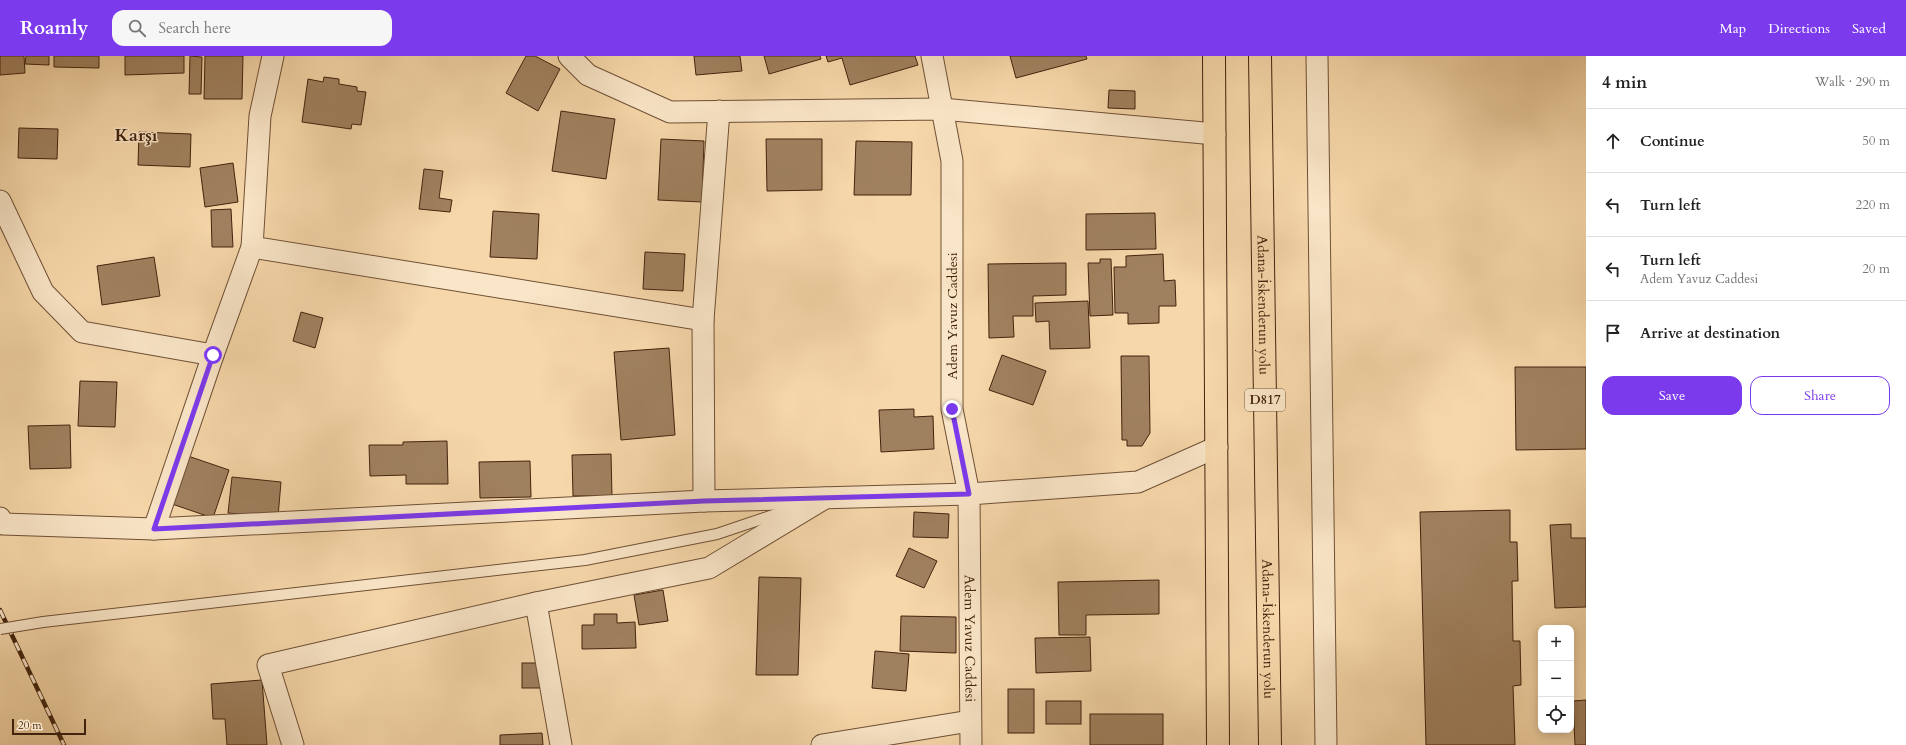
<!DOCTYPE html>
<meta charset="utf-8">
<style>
:root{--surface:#fff;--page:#f6f6f6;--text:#222;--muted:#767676;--line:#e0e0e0;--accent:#7c3aed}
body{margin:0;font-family:Cardo,serif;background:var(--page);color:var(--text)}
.controls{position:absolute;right:12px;bottom:12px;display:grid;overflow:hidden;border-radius:8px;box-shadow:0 2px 10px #0003}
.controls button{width:36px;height:36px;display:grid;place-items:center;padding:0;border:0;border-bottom:1px solid var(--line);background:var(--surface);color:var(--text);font:20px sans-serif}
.scale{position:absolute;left:12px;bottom:10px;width:74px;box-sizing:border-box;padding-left:4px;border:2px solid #42230e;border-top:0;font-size:11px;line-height:14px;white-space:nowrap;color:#42230e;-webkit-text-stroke:3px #f9e5c7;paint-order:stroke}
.stop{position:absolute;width:12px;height:12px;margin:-9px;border:3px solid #7c3aed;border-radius:50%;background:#fff}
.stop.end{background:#7c3aed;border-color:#fff;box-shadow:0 1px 4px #0008}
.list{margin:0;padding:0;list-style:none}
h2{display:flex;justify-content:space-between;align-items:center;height:52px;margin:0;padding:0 16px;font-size:17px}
h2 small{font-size:13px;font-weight:400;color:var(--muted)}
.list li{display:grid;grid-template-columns:26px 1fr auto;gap:12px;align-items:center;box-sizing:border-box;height:64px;padding:0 16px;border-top:1px solid var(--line)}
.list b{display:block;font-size:15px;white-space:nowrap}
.list p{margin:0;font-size:13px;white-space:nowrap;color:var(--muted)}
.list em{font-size:13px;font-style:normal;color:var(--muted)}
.actions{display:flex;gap:8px;padding:12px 16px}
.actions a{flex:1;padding:9px 0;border:1px solid var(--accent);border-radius:12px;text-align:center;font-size:14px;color:var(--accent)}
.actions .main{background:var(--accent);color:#fff}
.icon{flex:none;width:22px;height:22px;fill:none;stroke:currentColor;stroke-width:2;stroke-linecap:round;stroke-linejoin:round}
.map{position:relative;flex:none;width:1586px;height:689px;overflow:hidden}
header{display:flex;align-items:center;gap:24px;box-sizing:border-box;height:56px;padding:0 20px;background:var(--accent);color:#fff}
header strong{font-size:19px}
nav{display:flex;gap:22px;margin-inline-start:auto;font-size:14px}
.search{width:280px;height:36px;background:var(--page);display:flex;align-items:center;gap:10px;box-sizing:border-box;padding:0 14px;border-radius:12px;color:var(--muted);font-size:15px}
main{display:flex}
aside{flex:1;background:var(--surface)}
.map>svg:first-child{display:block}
</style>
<header>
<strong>Roamly</strong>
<div class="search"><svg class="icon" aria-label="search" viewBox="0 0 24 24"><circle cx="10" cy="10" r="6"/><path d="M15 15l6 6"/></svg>Search here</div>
<nav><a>Map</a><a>Directions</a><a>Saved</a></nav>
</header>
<main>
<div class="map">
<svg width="1586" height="689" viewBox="0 0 1586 689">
<rect width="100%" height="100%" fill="#f6d7a9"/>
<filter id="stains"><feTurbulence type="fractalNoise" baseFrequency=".005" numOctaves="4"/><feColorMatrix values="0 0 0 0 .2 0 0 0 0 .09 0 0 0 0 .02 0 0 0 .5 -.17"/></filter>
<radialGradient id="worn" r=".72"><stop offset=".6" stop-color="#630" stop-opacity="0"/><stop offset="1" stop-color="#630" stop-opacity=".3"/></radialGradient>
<g fill="#a0815f" stroke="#42230e">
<polygon points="0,0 24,0 25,17 0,19"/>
<polygon points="26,0 49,0 49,9 25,8"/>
<polygon points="54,0 99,0 99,12 54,11"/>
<polygon points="125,0 184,0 184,17 125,19"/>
<polygon points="190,0 202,1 201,38 189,38"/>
<polygon points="205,0 243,0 242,43 204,43"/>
<polygon points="526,0 535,0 560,13 538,55 506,37"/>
<polygon points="694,0 740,0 742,15 696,19"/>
<polygon points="764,0 820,0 821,3 769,18"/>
<polygon points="826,0 915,0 918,9 850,29 842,2 828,6"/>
<polygon points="1010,0 1086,0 1087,3 1016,22"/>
<polygon points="324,21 339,23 339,28 357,31 357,35 366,36 361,69 352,68 351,73 302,66 308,23 323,26"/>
<polygon points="1109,34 1135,35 1135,53 1108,52"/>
<polygon points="561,55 615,63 606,123 552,115"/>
<polygon points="19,72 58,73 57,103 18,102"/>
<polygon points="139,76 191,78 190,111 138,109"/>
<polygon points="661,83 704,85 702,146 658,144"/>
<polygon points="766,83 822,83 822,134 767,135"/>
<polygon points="856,85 912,86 911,139 854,139"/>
<polygon points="233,107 238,146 205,151 200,112"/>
<polygon points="424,113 443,115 439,142 452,144 450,156 419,153"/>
<polygon points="231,153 233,191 212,191 211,154"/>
<polygon points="493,155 539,158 537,203 490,201"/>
<polygon points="1155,157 1156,193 1086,194 1086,158"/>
<polygon points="645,196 685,198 683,235 643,233"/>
<polygon points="1163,198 1164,225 1175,224 1176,250 1159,250 1159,267 1128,268 1128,257 1115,257 1114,211 1126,211 1126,200"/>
<polygon points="154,201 160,240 102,249 97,210"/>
<polygon points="1100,203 1111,203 1113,259 1090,260 1088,207 1100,207"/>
<polygon points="1066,207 1066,239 1033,240 1033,260 1013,260 1014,281 989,282 988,208"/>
<polygon points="1088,245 1090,292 1050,293 1049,265 1036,266 1035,247"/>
<polygon points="301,256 323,262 315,292 293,285"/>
<polygon points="669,292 675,379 621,384 614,296"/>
<polygon points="1002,299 1046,315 1033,349 989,334"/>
<polygon points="1121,300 1149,300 1150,377 1142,390 1127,390 1127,384 1122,384"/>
<polygon points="1515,311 1586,311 1586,393 1516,394"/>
<polygon points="80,325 117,326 115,371 78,370"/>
<polygon points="914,353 914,361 933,360 934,393 881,396 879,354"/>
<polygon points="70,369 71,412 30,413 28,370"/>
<polygon points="447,385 448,428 406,428 406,419 370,420 369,389 403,389 403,386"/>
<polygon points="611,398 612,440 573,440 572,399"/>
<polygon points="188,400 229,414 213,462 172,448"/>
<polygon points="530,405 531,441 480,442 479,406"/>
<polygon points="232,421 281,426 278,461 228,457"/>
<polygon points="1510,454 1510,486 1517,486 1518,525 1512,525 1513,585 1520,585 1521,629 1513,630 1515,689 1426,689 1420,456"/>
<polygon points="914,456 949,458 948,482 913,481"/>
<polygon points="1571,468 1571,482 1586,482 1586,551 1555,552 1550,469"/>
<polygon points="909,492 937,505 924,532 896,520"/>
<polygon points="759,521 801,522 798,619 756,619"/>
<polygon points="1159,524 1159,558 1086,559 1086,579 1059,579 1058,526"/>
<polygon points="663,534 668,565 639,569 634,539"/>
<polygon points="594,558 617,558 617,567 635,566 636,592 582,593 582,569 594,569"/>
<polygon points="901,560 956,561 956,597 900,595"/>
<polygon points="1090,581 1091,615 1036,617 1035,582"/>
<polygon points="875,595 909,598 906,635 872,632"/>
<rect x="522" y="607" width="23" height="25"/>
<polygon points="262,624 267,689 227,689 225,663 213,663 211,628"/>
<rect x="1008" y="633" width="26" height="44"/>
<polygon points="1586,644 1586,689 1575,689 1573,645"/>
<rect x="1046" y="645" width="35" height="23"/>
<rect x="1090" y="658" width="73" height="31"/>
<polygon points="542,677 543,689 500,689 500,679"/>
</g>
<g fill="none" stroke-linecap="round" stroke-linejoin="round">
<g stroke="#6f5035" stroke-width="12">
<polyline id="service" points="43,566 585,504 717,478 791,453"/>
</g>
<g stroke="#6f5035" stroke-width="23">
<g id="minor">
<polyline points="569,0 588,19 670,56 942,53 1215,78"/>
<path id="s1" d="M932,0L952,105V353L969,438L971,689"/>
<polyline points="1317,0 1326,689"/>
<polyline points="0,145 43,236 82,276 213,299"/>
<polyline points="252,191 703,264"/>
<polyline points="704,445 703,264 719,55"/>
<polyline points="0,462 3,468 154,473 704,445 969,438 1138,426 1217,391"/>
<polyline points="154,473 213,299 252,191 260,60 273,0"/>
<polyline points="536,547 561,689"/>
<polyline points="293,689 268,609 536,547 709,512 825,442"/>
<polyline points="822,689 970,665"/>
</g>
</g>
<g stroke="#42230e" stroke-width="24">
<g id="trunk">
<polyline points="1214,0 1218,689"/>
<path id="s2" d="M1260,0L1270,689"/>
</g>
</g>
<use href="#service" stroke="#f9e5c7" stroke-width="10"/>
<use href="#minor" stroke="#f9e5c7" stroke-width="21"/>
<use href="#trunk" stroke="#f6d7a9" stroke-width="22"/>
<g stroke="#42230e" stroke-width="4.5">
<polyline id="rail" points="0,554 64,689"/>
</g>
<use href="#rail" stroke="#f9e5c7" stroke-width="3" stroke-dasharray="9" stroke-linecap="butt"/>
<g stroke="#6f5035" stroke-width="12" stroke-linecap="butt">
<polyline id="service-bridge" points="0,573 43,566"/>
</g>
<use href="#service-bridge" stroke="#f9e5c7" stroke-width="10"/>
</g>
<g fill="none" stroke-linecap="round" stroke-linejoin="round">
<polyline stroke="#7c3aed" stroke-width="5" points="213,299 154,473 704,445 969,438 952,353"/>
</g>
<g text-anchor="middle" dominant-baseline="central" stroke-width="3" stroke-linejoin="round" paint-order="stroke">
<rect fill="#f9e5c7" stroke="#795d46" stroke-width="1" x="1245" y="333" width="40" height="22" rx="3"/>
<g font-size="13" font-weight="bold" fill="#42230e">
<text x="1265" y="344">D817</text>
</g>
<g font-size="14" fill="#42230e" stroke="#f9e5c7">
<text stroke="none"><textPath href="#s2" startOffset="249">Adana-İskenderun yolu</textPath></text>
<text transform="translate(952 260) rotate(-90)">Adem Yavuz Caddesi</text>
<text stroke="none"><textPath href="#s2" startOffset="573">Adana-İskenderun yolu</textPath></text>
<text stroke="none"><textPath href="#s1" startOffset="586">Adem Yavuz Caddesi</textPath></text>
</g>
<g font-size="18" font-weight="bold" fill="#42230e" stroke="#f9e5c7">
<text x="136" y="79">Karşı</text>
</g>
</g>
<rect width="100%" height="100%" filter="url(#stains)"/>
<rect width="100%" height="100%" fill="url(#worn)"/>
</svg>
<div class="controls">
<button>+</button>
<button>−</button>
<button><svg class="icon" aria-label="locate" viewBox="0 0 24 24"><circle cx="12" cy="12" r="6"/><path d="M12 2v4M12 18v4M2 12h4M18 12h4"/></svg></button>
</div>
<div class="scale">20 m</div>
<div class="stop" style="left:213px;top:299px"></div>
<div class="stop end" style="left:952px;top:353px"></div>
</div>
<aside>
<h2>4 min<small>Walk · 290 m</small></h2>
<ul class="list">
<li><svg class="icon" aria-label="ahead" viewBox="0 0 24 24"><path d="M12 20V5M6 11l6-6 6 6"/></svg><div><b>Continue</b></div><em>50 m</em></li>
<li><svg class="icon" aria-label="left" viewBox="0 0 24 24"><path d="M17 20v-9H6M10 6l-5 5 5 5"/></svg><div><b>Turn left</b></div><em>220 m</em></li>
<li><svg class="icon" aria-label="left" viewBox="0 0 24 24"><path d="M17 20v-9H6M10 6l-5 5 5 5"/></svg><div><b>Turn left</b><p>Adem Yavuz Caddesi</p></div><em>20 m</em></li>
<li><svg class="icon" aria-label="arrive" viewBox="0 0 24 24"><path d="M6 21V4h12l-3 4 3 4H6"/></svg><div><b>Arrive at destination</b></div></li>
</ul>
<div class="actions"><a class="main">Save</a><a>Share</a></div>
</aside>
</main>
